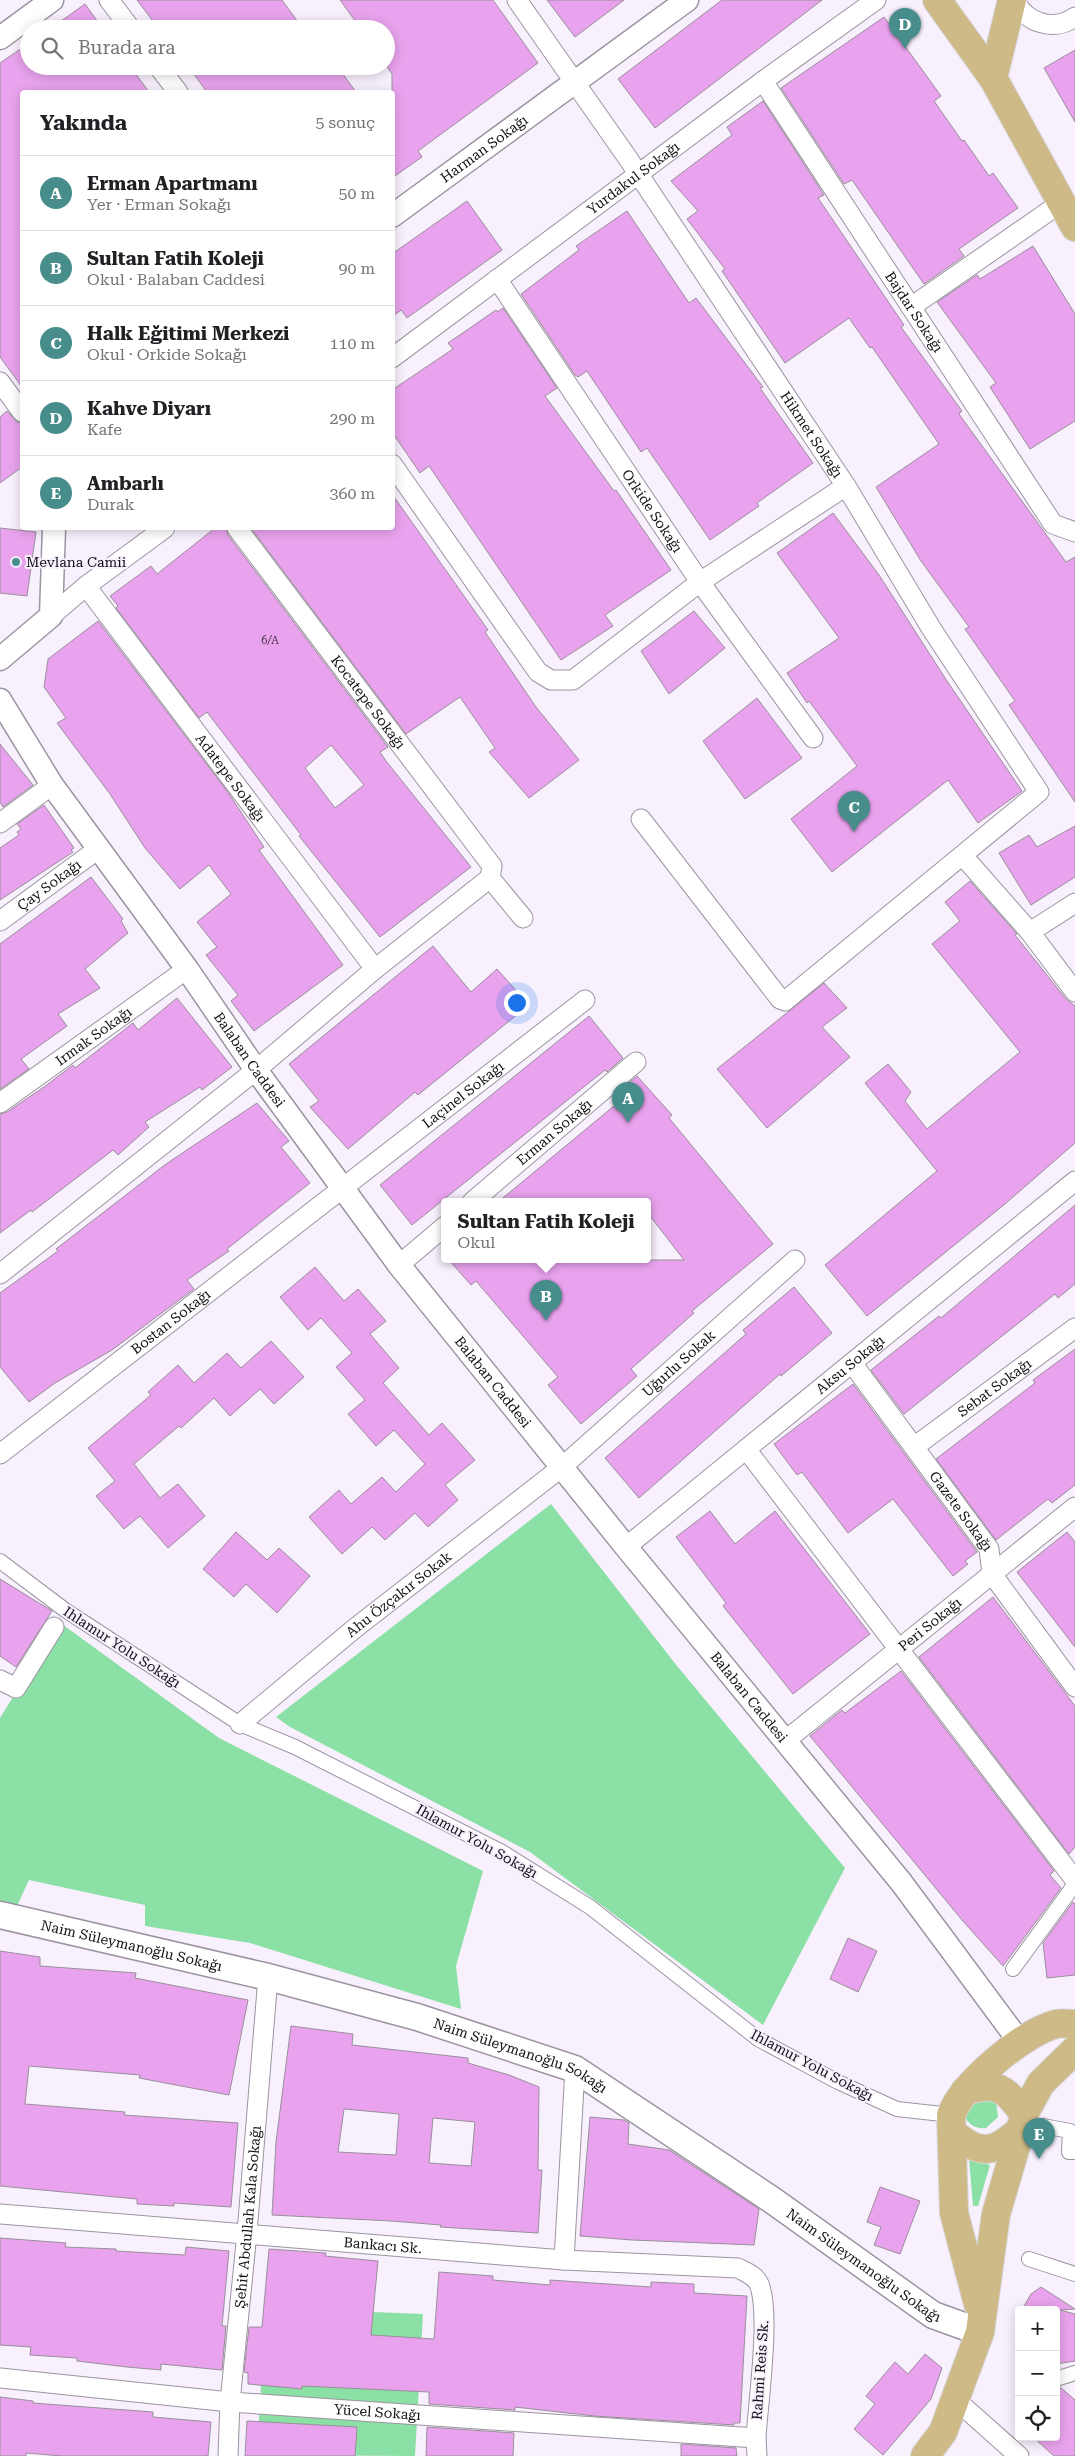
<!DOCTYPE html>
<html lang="tr">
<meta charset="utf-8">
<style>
:root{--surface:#fff;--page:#f2f2f2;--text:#202124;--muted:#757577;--line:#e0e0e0;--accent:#468d8b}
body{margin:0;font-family:"Roboto Serif",serif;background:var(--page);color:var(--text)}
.controls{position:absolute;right:15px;bottom:15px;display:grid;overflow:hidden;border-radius:5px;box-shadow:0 2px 12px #0003}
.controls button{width:45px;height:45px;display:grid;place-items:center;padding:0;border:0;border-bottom:1px solid var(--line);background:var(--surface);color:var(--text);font:25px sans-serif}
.you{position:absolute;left:516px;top:1002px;width:18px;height:18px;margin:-12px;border:4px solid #fff;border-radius:50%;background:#1a73e8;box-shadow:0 0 0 8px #1a73e833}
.badge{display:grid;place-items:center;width:32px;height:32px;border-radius:50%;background:var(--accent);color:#fff;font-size:16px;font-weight:700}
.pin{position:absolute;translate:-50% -41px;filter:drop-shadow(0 1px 2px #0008)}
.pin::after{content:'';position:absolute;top:26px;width:18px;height:15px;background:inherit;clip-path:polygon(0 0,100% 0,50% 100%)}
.popup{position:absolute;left:441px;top:1198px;width:210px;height:65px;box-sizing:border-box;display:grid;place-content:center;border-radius:5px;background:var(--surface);filter:drop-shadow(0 1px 4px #0005);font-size:16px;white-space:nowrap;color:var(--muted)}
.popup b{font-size:19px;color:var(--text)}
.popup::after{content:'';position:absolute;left:50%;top:100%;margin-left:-10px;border:10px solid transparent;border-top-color:var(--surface)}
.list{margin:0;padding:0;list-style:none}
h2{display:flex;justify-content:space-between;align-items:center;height:65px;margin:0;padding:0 20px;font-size:21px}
h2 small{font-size:16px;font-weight:400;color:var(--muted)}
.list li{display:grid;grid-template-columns:32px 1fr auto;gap:15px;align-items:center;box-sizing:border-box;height:75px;padding:0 20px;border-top:1px solid var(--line)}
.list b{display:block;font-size:19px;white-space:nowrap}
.list p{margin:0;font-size:16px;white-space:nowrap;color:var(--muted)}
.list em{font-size:16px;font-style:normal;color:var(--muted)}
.icon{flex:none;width:28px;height:28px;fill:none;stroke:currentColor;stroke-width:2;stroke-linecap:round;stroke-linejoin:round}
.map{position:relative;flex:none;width:1075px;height:2456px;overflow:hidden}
.search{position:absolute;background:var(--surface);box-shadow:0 2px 12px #0003;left:20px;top:20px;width:375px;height:55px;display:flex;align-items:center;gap:12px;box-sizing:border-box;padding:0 18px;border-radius:28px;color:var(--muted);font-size:19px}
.panel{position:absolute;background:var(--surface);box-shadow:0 2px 12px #0003;left:20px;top:90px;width:375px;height:440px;border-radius:5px}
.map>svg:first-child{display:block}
</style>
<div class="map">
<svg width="1075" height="2456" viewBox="0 0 1075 2456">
<rect width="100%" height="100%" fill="#f8f0fd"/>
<g fill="#8be0a6">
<polygon points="551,1504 677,1666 845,1868 763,2025 530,1852 290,1727 276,1717"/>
<polygon points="59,1622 219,1738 483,1871 456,1966 461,2009 250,1943 145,1926 145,1905 29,1880 16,1908 0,1904 0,1718"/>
<path d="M975,2095L996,2101L998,2117L986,2128C975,2129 968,2125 964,2114Z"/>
<polygon points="969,2159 990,2165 978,2206 973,2206"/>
<polygon points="321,2310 423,2314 415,2456 257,2455 261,2385"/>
</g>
<g fill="#e9a3ee" stroke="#998f99" fill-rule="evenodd">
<polygon points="137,0 282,0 303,29 159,29"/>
<polygon points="340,0 493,0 538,63 418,151 422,157 392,178 392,74 386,65 386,29 361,29"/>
<polygon points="547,0 624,0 575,37"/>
<polygon points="722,0 822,0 655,128 618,79"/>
<polygon points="85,4 103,29 50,29"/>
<polygon points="884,17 941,96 934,101 962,141 964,140 989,176 993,173 1018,208 959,249 964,256 924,284 852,180 844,184 781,88"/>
<polygon points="29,43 29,66 130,66 149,92 22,92 22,387 0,357 0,63"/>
<polygon points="1075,50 1075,122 1044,68"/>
<polygon points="188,66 337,66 356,92 207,92"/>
<polygon points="763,101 824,195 818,198 904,325 901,327 962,411 959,414 1066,562 1075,557 1075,802 1009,705 1015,701 965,629 969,627 921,561 876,487 939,444 872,347 870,348 849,318 785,363 722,271 725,269 687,219 698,211 671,181 732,135 727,127"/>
<polygon points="467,201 502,250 407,318 401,310 392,317 392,254"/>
<polygon points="627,211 689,303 696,298 763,387 760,388 813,463 757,503 759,506 710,540 647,448 641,452 587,371 578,377 575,375 521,294 579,250 576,246"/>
<polygon points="1033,246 1075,314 1075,421 1030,449 990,387 996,383 937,302 977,275 980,279"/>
<polygon points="503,308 557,388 545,396 614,491 616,490 671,570 605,615 613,626 561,660 429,466 420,473 392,432 392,390 453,349 448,343 496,310 497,312"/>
<polygon points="7,411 17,422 22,423 22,467 0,483 0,417"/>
<polygon points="392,494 488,630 485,632 536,707 579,760 529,798 489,752 495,748 460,697 406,734 251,528 392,528"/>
<polygon points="833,513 879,575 947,681 1022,791 978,823 948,780 832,872 791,819 857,766 809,701 807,703 787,673 839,638 777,553"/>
<polygon points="0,528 36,532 27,596 0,593"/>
<path d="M215,528H226L228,535L388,747L380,752L386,761L471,867L380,937L299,836L301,835L207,712L199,718L116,608L118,606L110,596L151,566L157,574ZM331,745L364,785L335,808L305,768Z"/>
<polygon points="694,611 725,648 669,694 641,651"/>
<polygon points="98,621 227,791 264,847 259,850 343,965 254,1031 231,1001 238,995 206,955 217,947 197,922 231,894 209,865 180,889 145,848 110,794 57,723 66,718 44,687 48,659"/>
<polygon points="757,698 802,758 745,799 703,741"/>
<polygon points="0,744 33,785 3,807 0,802"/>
<polygon points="44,805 74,848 71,850 73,852 0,900 0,848 19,835 17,832 21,829 17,824"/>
<polygon points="1075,826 1075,877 1031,905 999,853 1029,835 1037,847"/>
<polygon points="91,877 123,919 121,921 128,933 85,969 100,988 58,1014 67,1026 21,1059 29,1069 0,1089 0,944"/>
<polygon points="970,881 1017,934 1015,935 1066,999 1075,1006 1075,1143 1005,1204 867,1316 825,1265 937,1171 865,1083 888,1064 911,1092 905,1101 927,1129 1020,1052 932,944 960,921 945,902"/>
<polygon points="433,946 471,992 497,969 529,1005 418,1095 415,1092 348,1149 310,1107 319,1101 289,1064"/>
<polygon points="824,983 847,1008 822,1027 850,1057 767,1128 717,1069"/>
<polygon points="177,998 232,1067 202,1090 200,1087 145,1122 149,1127 118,1155 113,1150 32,1212 31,1210 0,1233 0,1114 7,1112 44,1087 73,1065 75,1068 133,1023 138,1030"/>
<polygon points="589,1016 623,1058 607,1072 605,1070 412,1225 380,1185"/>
<polygon points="637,1076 672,1115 669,1118 773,1244 692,1311 694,1313 631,1369 637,1376 581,1424 548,1385 558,1377 476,1281 471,1285 449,1260 684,1260 647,1212 647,1202 498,1202 626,1096 621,1090"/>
<polygon points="257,1103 289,1141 281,1147 310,1183 227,1249 229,1251 187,1280 194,1289 112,1350 55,1383 29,1402 0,1367 0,1293 58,1251 56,1249 166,1164"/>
<polygon points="1075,1205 1075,1284 1058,1298 1055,1294 904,1414 871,1370 939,1316 941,1318"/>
<polygon points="315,1267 344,1301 358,1289 386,1321 370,1334 399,1368 383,1383 429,1435 442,1423 475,1460 445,1485 458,1500 428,1527 415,1513 385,1540 372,1527 342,1554 309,1517 339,1490 351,1504 382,1477 396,1492 425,1464 394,1430 376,1446 348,1414 365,1400 336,1367 352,1353 321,1318 308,1330 280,1297"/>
<polygon points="794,1287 832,1333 781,1376 780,1374 639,1498 605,1458 746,1334 743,1330"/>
<polygon points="271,1341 304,1377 274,1404 260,1389 230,1416 214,1398 181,1428 179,1426 134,1464 160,1498 178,1484 205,1516 168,1548 140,1516 124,1529 96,1496 115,1481 88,1448 151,1395 148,1392 178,1365 194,1383 227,1353 241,1368"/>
<polygon points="1075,1349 1075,1485 1052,1503 1048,1499 996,1540 936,1459 1035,1383 1033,1380"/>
<polygon points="853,1384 977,1552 965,1561 968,1564 953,1576 893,1499 848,1533 802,1472 797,1475 774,1444"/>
<polygon points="710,1511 735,1544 775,1511 870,1634 793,1694 723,1606 726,1603 676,1537"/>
<polygon points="236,1532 267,1560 279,1548 310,1576 277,1613 246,1584 234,1597 203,1569"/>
<polygon points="1067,1532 1075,1542 1075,1647 1017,1572"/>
<polygon points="0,1579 52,1611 16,1667 0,1656"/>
<polygon points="993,1597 1075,1706 1075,1847 1069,1854 919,1657"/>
<polygon points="901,1671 1054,1871 1050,1875 1061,1888 1003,1966 962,1920 810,1736 842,1710 845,1713"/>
<polygon points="1073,1902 1075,1904 1075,1975 1047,1978 1043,1943"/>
<polygon points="848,1938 877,1951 858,1992 830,1979"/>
<polygon points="0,1951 40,1957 40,1966 136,1973 135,1978 248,2000 229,2095 139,2078 140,2075 29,2066 25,2104 125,2112 124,2115 238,2123 231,2207 174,2203 174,2206 137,2204 137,2199 0,2186"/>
<path d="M291,2026L353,2034L352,2045L468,2058V2063L509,2075L539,2087L538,2170H542L538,2233L440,2227L441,2225L391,2221L272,2215L276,2142ZM344,2109L399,2114L396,2155L338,2152ZM433,2118L475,2122L471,2166L429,2163Z"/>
<polygon points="590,2117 624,2120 629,2123 628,2144 669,2150 759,2209 754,2245 632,2240 580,2236"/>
<polygon points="880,2187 920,2201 900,2254 874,2245 881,2227 867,2222"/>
<polygon points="0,2238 66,2243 65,2247 116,2249 116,2251 185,2255 186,2247 229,2251 222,2326 226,2326 222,2370 161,2364 161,2370 127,2367 77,2361 77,2358 30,2355 31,2347 0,2345"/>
<polygon points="269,2249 326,2253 325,2256 378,2261 371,2335 434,2339 439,2272 493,2276 493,2280 550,2285 550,2280 651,2287 651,2282 694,2284 694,2293 747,2296 740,2423 734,2423 734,2425 594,2416 515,2407 515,2410 429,2404 429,2392 302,2386 302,2389 248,2384 248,2373 244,2372 249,2327 262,2327"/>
<polygon points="1041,2287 1075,2309 1060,2310 1075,2314 1075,2361 1056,2364 1056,2310 1022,2310 1031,2294"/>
<polygon points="925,2354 942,2368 931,2399 883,2455 854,2429 875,2404 866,2396 895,2362 908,2374"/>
<polygon points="1060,2387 1075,2400 1075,2456 1054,2456 1033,2437 1056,2437 1056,2388"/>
<polygon points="0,2397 33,2401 33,2403 153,2412 153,2417 211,2422 208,2456 62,2456 26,2453 26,2456 0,2456"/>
<polygon points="247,2421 357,2427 355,2456 245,2456"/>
<polygon points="427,2427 514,2433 513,2456 426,2456"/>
<polygon points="681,2444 736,2448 737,2456 681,2456"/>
</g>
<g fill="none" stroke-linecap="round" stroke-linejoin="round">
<g stroke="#9c94a0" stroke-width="16">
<g id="pedestrian">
<polyline points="0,1561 65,1610 240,1724 295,1747 502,1852 590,1907 758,2039 838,2082 897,2109 951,2115"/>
<polyline points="1013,1969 1075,1884"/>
<polyline points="1043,2126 1070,2131 1069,2152 1075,2152"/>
<polyline points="1029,2259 1075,2274"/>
<polyline points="1056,2379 1075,2373"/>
</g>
</g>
<g stroke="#9c94a0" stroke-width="21">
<g id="minor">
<polyline points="109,0 131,29"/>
<path id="s1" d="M517,0L627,157L846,486L931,628L1039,792L785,1001L780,999L641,819"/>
<path d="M1015,0C1025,23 1054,32 1075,17"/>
<polyline points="158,66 178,92"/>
<path id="s2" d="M763,81L1053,524L1075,532"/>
<path id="s3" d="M497,279L700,582L813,738"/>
<polyline points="911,307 1062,202"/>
<path id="s4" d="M392,358L763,81L876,0"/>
<polyline points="0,382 22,412"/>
<polyline points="392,464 538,672 551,680 573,680 700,582 846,486"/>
<path id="s5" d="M237,528L492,866L490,878"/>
<path id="s6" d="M86,586L375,969"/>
<polyline points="51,616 86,586 165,528"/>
<polyline points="0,823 52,785"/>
<polyline points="963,856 1030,932 1075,992"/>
<polyline points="490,878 523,918"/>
<path id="s7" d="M0,921L98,849"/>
<polyline points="1030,932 1075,903"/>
<path id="s8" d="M0,1103L187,969"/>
<path id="s9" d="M472,1202L636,1062"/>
<polyline points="399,1265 445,1226"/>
<polyline points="0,1274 256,1070 375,969 490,878"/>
<path id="s10" d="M852,1363L989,1549L992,1574L1075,1687"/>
<path id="s11" d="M914,1447L1075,1328"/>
<polyline points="746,1449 1075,1880"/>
<path id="s12" d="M0,1454L585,1000"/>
<path id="s13" d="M626,1547L1075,1181"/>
<polyline points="0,1680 16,1688 54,1627"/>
<path id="s14" d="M240,1724L354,1629L562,1467L795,1260"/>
<path id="s15" d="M785,1741L1075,1507"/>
<path id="s16" d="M0,2214L564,2260L738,2268C745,2272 755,2275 759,2284C771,2313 758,2403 756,2438L757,2456"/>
<polyline points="564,2260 575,2069"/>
<path id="s17" d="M0,2378L230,2402L756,2438"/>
<polyline points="956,2400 1019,2456"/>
<path id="s18" d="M228,2456L230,2402L247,2233L268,1977"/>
</g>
</g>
<g stroke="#9c94a0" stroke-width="25">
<g id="tertiary">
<polyline points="0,38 52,0"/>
<path id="s19" d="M392,216L687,0"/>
<polyline points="0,659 51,616 54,528"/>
<path id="s20" d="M0,700L52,785L187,969L256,1070L399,1265L626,1547L901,1882L1019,2041"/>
</g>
</g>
<g stroke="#9c94a0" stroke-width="29">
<g id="secondary">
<path id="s21" d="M0,1915L268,1977L417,2017L575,2069L772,2200L933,2315L980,2332"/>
</g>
</g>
<g stroke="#d5d4d5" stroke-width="30">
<g id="primary">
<polyline points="937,0 993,78 1075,227"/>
<polyline points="993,78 1012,0"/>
<path d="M965,2091C997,2081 1005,2088 1024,2114"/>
<path d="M952,2132C981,2157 995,2153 1021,2129"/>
<path d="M978,2304L954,2213L951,2115C963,2083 1023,2033 1056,2024C1062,2023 1069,2024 1075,2024"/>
<polyline points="925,2456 943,2432 980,2332 996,2214 1021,2129 1024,2114 1041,2083 1075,2050"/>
</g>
</g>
<use href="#pedestrian" stroke="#fff" stroke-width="14"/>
<use href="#minor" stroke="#fff" stroke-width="19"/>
<use href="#tertiary" stroke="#fff" stroke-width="22"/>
<use href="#secondary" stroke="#fff" stroke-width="26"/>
<use href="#primary" stroke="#ceba86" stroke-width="28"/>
</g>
<circle fill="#468d8b" stroke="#f8f0fd" stroke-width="2" cx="16" cy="562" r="5"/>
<g text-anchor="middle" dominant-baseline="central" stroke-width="4" stroke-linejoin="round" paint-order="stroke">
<g font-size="11" fill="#49364b">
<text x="270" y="640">6/A</text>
</g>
<g font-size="14" fill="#141115" stroke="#f8f0fd">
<text stroke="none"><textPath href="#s19" startOffset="114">Harman Sokağı</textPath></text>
<text stroke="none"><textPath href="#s4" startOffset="301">Yurdakul Sokağı</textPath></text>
<text stroke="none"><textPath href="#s2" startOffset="276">Bajdar Sokağı</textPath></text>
<text stroke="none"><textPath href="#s1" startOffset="525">Hikmet Sokağı</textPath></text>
<text stroke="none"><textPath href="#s3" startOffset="279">Orkide Sokağı</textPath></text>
<text stroke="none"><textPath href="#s5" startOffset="218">Kocatepe Sokağı</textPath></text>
<text stroke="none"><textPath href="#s6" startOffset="240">Adatepe Sokağı</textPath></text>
<text stroke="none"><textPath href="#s7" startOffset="61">Çay Sokağı</textPath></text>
<text stroke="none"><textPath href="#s8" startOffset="115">Irmak Sokağı</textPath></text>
<text stroke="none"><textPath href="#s20" startOffset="438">Balaban Caddesi</textPath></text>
<text stroke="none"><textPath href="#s12" startOffset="586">Laçinel Sokağı</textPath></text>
<text stroke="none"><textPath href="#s9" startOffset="108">Erman Sokağı</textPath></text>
<text stroke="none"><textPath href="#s12" startOffset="216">Bostan Sokağı</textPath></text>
<text stroke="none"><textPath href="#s14" startOffset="568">Uğurlu Sokak</textPath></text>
<text stroke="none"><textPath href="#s13" startOffset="289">Aksu Sokağı</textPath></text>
<text stroke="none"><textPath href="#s20" startOffset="842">Balaban Caddesi</textPath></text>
<text stroke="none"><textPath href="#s11" startOffset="100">Sebat Sokağı</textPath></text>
<text stroke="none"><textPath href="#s10" startOffset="184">Gazete Sokağı</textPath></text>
<text stroke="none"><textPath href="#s14" startOffset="205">Ahu Özçakır Sokak</textPath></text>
<text stroke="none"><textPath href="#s15" startOffset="186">Peri Sokağı</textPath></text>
<text transform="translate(122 1647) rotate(33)">Ihlamur Yolu Sokağı</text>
<text stroke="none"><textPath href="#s20" startOffset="1248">Balaban Caddesi</textPath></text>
<text transform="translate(477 1841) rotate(29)">Ihlamur Yolu Sokağı</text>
<text stroke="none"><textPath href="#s21" startOffset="135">Naim Süleymanoğlu Sokağı</textPath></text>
<text stroke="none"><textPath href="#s21" startOffset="540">Naim Süleymanoğlu Sokağı</textPath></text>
<text transform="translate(812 2065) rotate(28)">Ihlamur Yolu Sokağı</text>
<text stroke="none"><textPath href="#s18" startOffset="240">Şehit Abdullah Kala Sokağı</textPath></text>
<text stroke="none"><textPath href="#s16" startOffset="384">Bankacı Sk.</textPath></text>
<text stroke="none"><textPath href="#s21" startOffset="945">Naim Süleymanoğlu Sokağı</textPath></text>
<text transform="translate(760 2370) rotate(-86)">Rahmi Reis Sk.</text>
<text stroke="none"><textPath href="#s17" startOffset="379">Yücel Sokağı</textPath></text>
</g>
<g font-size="14" fill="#141115" stroke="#f8f0fd" text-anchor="start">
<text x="26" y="562">Mevlana Camii</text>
</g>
</g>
</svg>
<div class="controls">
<button>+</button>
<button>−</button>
<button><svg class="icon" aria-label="locate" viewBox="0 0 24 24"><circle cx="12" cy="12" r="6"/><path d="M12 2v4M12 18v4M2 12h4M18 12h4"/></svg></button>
</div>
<div class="you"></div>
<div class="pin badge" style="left:628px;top:1123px">A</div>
<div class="pin badge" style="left:546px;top:1321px">B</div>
<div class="popup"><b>Sultan Fatih Koleji</b>Okul</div>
<div class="pin badge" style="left:854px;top:832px">C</div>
<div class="pin badge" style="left:905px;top:49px">D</div>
<div class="pin badge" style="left:1039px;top:2159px">E</div>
<div class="search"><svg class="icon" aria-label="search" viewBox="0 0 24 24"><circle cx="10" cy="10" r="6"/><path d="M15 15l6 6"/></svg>Burada ara</div>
<section class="panel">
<h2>Yakında<small>5 sonuç</small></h2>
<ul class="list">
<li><span class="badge">A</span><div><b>Erman Apartmanı</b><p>Yer · Erman Sokağı</p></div><em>50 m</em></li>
<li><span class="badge">B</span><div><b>Sultan Fatih Koleji</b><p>Okul · Balaban Caddesi</p></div><em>90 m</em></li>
<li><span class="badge">C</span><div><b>Halk Eğitimi Merkezi</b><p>Okul · Orkide Sokağı</p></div><em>110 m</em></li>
<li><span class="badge">D</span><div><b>Kahve Diyarı</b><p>Kafe</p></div><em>290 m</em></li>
<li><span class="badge">E</span><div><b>Ambarlı</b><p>Durak</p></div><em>360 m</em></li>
</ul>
</section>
</div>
